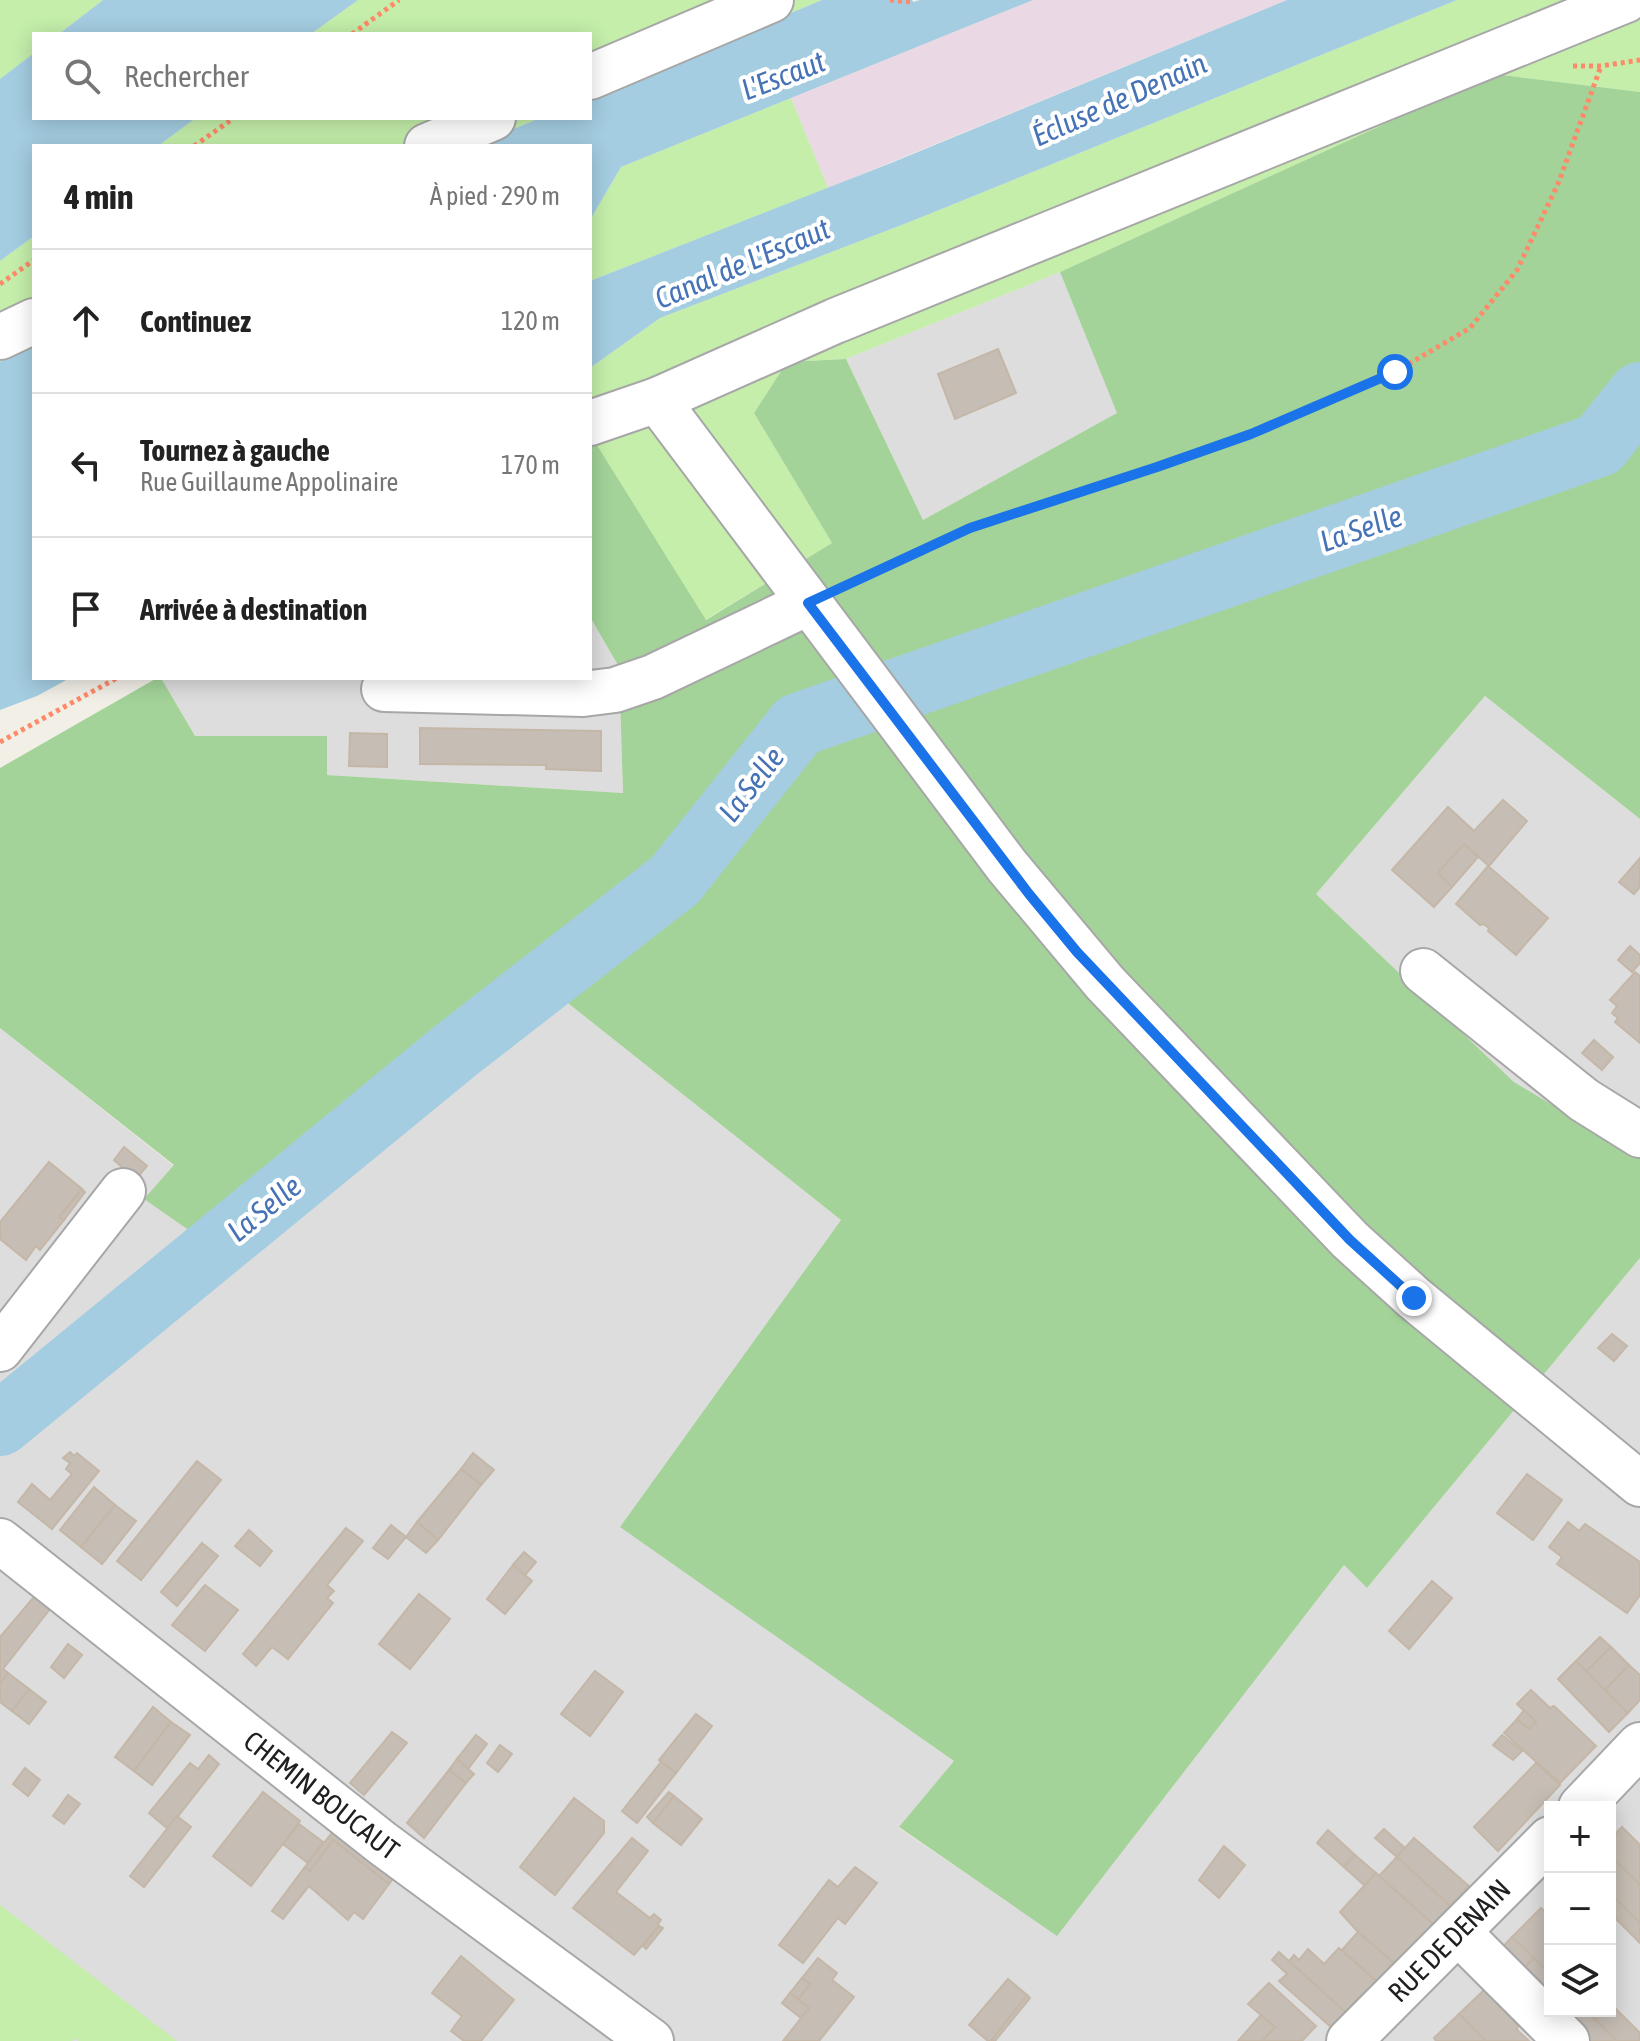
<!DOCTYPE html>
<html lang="fr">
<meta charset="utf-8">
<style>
:root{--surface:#fff;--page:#f2f2f2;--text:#222;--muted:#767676;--line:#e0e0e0}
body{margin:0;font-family:"Asap Condensed",sans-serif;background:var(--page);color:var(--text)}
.controls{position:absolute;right:24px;bottom:24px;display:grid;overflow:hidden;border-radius:0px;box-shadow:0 4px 20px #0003}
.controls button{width:72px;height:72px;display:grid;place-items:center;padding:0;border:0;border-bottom:2px solid var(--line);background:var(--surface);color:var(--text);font:40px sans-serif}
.stop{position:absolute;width:24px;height:24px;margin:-18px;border:6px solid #1a73e8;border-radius:50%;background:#fff}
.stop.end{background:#1a73e8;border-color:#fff;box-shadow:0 2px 8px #0008}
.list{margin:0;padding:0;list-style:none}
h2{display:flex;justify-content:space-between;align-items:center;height:104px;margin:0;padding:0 32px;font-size:34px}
h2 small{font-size:26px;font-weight:400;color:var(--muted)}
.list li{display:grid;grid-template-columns:52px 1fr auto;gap:24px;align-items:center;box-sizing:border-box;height:144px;padding:0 32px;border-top:2px solid var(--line)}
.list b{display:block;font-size:30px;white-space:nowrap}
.list p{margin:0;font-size:26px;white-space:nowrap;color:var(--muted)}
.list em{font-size:26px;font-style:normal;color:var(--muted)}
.icon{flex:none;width:44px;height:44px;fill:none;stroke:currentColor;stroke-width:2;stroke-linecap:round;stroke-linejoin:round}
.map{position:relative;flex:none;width:1640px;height:2041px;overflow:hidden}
.search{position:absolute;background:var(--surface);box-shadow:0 4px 20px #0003;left:32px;top:32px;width:560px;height:88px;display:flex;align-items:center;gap:20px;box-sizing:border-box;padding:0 28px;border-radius:0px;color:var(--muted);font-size:30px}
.panel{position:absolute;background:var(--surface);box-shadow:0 4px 20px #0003;left:32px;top:144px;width:560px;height:536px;border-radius:0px}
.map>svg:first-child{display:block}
</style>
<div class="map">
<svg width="1640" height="2041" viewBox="0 0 1640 2041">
<rect width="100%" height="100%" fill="#f1efe6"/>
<g fill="#dedddd" fill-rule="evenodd">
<polygon points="1060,272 1118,413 923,520 846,359"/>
<polygon points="590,617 619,667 623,793 327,775 327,736 195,736 161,678 590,678"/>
<polygon points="1485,696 1640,819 1640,1157 1514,1082 1316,894"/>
<path d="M559,996L841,1220L621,1527L954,1761L899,1828L1057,1935L1344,1565L1367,1588L1640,1258V2041H0V1028L174,1166L145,1199L236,1263ZM1550,1807H1610V2011H1550Z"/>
</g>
<polygon fill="#ebd8e5" points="1033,0 1287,0 828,188 791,98"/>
<g fill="#c4eeaa">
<polygon points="0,0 103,0 59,34 34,34 34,53 0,79"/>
<polygon points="358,0 822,0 590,97 590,34 311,34"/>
<polygon points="1457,0 1640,0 1640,92 1494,74 1060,272 846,359 787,362 754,413 832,543 705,620 590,434 590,368 660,318 912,221"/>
<polygon points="791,98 828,188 590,281 590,220 621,167"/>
<polygon points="196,118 540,118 473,146 158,146"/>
<polygon points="34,236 34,345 0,362 0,261"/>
<polygon points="0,1905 177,2041 79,2041 75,2038 72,2041 0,2041"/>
</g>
<polygon fill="#a3d399" points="1494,74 1640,92 1640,819 1485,696 1316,894 1514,1082 1640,1157 1640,1258 1367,1588 1344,1565 1057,1936 899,1827 954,1761 620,1527 841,1220 559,996 236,1263 144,1199 174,1165 0,1028 0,768 157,678 161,678 195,736 327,736 327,775 623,793 619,667 590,617 590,434 706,620 832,543 754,413 787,362 846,359 923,520 1117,413 1060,272"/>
<g fill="#a4cde1">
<polygon points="103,0 358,0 311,34 59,34"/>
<polygon points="822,0 912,0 913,2 920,0 1033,0 621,167 590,220 590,146 473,146 540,118 590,118 590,97"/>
<polygon points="1287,0 1457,0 912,221 660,318 590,368 590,281 891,163"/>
<polygon points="34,53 34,118 196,118 158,146 34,146 34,236 0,261 0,79"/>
<polygon points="34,345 34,678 70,678 37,696 0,710 0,362"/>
</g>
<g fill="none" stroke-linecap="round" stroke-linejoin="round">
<polyline stroke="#a4cde1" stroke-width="64" points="0,1424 455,1051 675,880 798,725 1599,445 1640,394"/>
</g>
<g fill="#c6beb5" stroke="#c4b7a7" stroke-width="2">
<polygon points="998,349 1016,393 955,419 938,374"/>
<polygon points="420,728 601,731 601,771 546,769 546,765 420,764"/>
<polygon points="350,733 387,734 387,767 349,766"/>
<polygon points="1503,800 1527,821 1489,866 1464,844 1438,873 1452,887 1434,907 1392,870 1448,807 1474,831"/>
<polygon points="1464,844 1478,857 1452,887 1438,873"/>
<polygon points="1640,858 1640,887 1634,894 1619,882"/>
<polygon points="1488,866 1548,918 1516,955 1488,931 1489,928 1483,924 1480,925 1456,904"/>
<polygon points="1630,946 1640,955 1640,963 1632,972 1618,960"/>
<polygon points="1635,972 1640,976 1640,1043 1615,1022 1618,1018 1612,1013 1617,1006 1610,1000"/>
<polygon points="1594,1040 1613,1057 1602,1070 1582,1053"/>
<polygon points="124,1147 147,1166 136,1179 114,1160"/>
<polygon points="49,1162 82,1189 59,1217 64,1220 40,1250 36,1246 26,1260 0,1239 0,1222"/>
<polygon points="82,1189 85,1192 64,1220 59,1217"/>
<polygon points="1612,1334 1627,1346 1614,1361 1598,1348"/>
<polygon points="70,1452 74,1456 77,1453 99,1471 52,1529 18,1502 32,1484 50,1500 72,1474 66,1469 70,1463 63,1458"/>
<polygon points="473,1453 494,1470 481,1485 461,1469"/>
<polygon points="197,1461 221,1480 141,1580 117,1561"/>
<polygon points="461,1469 481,1485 438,1540 417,1522"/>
<polygon points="1527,1474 1562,1500 1533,1540 1497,1513"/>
<polygon points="94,1487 115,1505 81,1547 60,1530"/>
<polygon points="115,1505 136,1521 102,1564 81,1547"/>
<polygon points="417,1522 438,1540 426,1553 406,1537"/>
<polygon points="1568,1522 1579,1531 1585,1524 1640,1562 1640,1595 1627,1613 1557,1564 1562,1557 1549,1547"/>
<polygon points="391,1525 406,1537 388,1559 373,1548"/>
<polygon points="346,1528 363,1541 327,1585 334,1591 327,1598 333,1603 288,1659 272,1647 256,1666 243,1654"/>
<polygon points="249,1530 272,1551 260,1566 235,1546"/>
<polygon points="202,1543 218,1556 177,1606 161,1592"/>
<polygon points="524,1552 536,1562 525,1575 513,1565"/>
<polygon points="513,1565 532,1581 505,1614 487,1599"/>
<polygon points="1432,1581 1452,1598 1409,1649 1389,1631"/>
<polygon points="205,1585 238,1610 205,1651 172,1625"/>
<polygon points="38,1592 54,1604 3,1669 8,1673 0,1684 0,1637"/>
<polygon points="419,1594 450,1619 410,1669 379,1644"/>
<polygon points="1600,1637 1611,1647 1586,1672 1576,1661"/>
<polygon points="68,1644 82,1655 64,1678 51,1667"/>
<polygon points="1611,1647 1629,1665 1605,1690 1586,1672"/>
<polygon points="1576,1661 1628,1713 1609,1732 1558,1679"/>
<polygon points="1629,1665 1640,1675 1640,1700 1628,1713 1605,1690"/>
<polygon points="595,1671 623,1692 590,1736 561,1714"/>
<polygon points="8,1673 29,1689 12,1711 0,1702 0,1684"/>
<polygon points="29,1689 46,1702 29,1724 12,1711"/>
<polygon points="1531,1690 1550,1708 1554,1706 1596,1746 1560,1783 1504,1733 1517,1719 1529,1729 1536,1722 1517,1704"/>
<polygon points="153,1707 171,1722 134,1771 115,1757"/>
<polygon points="1524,1710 1536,1722 1529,1729 1517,1719"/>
<polygon points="696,1714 712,1726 676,1773 659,1760"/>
<polygon points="171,1722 190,1735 152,1785 134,1771"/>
<polygon points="392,1732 407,1743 364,1795 350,1783"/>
<polygon points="476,1735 487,1744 468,1769 457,1759"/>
<polygon points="1502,1735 1522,1751 1513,1760 1493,1745"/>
<polygon points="500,1745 512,1754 498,1772 487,1763"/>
<polygon points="209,1755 219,1764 168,1829 149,1813 190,1763 198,1769"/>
<polygon points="457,1759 474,1774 466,1783 449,1770"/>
<polygon points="661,1762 676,1773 637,1823 622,1811"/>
<polygon points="1536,1763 1560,1785 1498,1851 1474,1827"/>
<polygon points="25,1768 40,1780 28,1796 13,1784"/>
<polygon points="449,1770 466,1783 424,1838 407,1823"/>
<polygon points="263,1792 300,1821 251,1886 213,1856"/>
<polygon points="669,1792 674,1796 653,1823 647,1817"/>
<polygon points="68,1795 80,1804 64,1824 53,1816"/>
<polygon points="674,1796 702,1819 681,1845 653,1823"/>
<polygon points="574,1798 604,1821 604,1833 555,1895 520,1867"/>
<polygon points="177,1816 191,1827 144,1887 130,1876"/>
<polygon points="299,1824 323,1842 308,1863 283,1844"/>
<polygon points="339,1824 399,1871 389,1884 333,1840 310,1871 305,1867"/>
<polygon points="1622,1827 1640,1845 1640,1885 1610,1855 1610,1839"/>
<polygon points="1384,1829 1405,1848 1397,1857 1375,1838"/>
<polygon points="1328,1830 1355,1855 1344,1867 1317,1843"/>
<polygon points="632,1838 648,1851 616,1892 650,1918 654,1914 661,1920 658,1924 659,1926 634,1955 573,1908"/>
<polygon points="1414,1838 1469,1886 1450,1906 1397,1857"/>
<polygon points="333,1840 389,1884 363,1919 354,1912 348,1920 309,1886 283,1919 272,1911 305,1867 310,1871"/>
<polygon points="1224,1846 1245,1865 1219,1898 1199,1880"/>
<polygon points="1355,1855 1376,1873 1365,1886 1344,1867"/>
<polygon points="1610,1855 1640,1885 1640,1923 1610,1893"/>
<polygon points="1397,1857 1450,1906 1433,1924 1379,1876"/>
<polygon points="855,1867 877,1883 845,1924 838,1918 803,1963 779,1945 829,1880 838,1887"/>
<polygon points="1376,1873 1433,1924 1394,1963 1358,1932 1340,1912"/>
<polygon points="1610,1893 1640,1923 1640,1943 1610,1913"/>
<polygon points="1541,1908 1550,1917 1550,1974 1512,1937"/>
<polygon points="659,1926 663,1928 646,1949 643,1946"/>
<polygon points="1358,1932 1394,1963 1376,1981 1342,1950"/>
<polygon points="1512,1937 1534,1958 1520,1972 1499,1951"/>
<polygon points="1339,1948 1376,1981 1345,2012 1289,1961 1294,1955 1299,1960 1308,1949 1324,1964"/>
<polygon points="1279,1952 1345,2012 1331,2027 1279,1981 1287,1974 1272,1960"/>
<polygon points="461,1956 514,2000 481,2041 464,2041 451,2031 462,2016 432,1993"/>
<polygon points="818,1958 837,1973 832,1980 854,1997 819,2041 783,2041 809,2008 798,1999 810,1984 802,1978"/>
<polygon points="1534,1958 1550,1974 1550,2003 1520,1972"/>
<polygon points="802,1978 810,1984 798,1999 790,1993"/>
<polygon points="1008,1979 1027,1995 991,2041 988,2041 969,2025"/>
<polygon points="1269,1983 1316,2026 1302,2041 1262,2041 1275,2027 1248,2004"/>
<polygon points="1484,1990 1518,2025 1517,2030 1529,2041 1486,2041 1459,2014"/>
<polygon points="790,1993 809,2008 801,2018 782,2003"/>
<polygon points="1027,1995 1030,1998 995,2041 991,2041"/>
<polygon points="1611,2004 1640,2033 1640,2041 1617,2041 1595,2019 1604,2011 1610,2011"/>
<polygon points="1558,2011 1587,2011 1617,2041 1588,2041"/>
<polygon points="1459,2014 1486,2041 1436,2041 1434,2038"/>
<polygon points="1261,2015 1275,2027 1262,2041 1238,2041"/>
</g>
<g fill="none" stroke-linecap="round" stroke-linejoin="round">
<g stroke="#a7a7a7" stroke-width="48">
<g id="minor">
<polyline points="590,77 771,0"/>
<polyline points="427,146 493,118"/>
<polyline points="0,337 34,321"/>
<polyline points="657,400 1007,866 1105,983 1350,1240 1414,1298 1640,1484"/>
<polyline points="590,423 657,400 835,321 1626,0"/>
<polyline points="384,689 583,694 615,690 653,677 808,603"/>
<polyline points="1423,971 1584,1100 1640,1135"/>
<polyline points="0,1349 123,1191"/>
<path id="s1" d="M0,1541L382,1843L651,2041"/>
<polyline points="1581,1807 1640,1745"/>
<polyline points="1459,1933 1567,2041"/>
<path id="s2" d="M1349,2041L1550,1839"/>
</g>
</g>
<g stroke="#ff8969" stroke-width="5" stroke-dasharray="4 4" stroke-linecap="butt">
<polyline points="890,0 913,2"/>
<polyline points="352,34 399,0"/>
<polyline points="1573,66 1601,66 1640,60"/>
<polyline points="194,146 234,118"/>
<polyline points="0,284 34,260"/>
<polyline points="844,587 970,528 1157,467 1251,434 1395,372 1470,328 1517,270 1558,184 1601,66"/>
<polyline points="0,742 117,678"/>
</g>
<use href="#minor" stroke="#fff" stroke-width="44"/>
</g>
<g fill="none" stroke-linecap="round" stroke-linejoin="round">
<polyline stroke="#1a73e8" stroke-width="10" points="1395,372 1251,434 1157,467 970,528 808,603 1029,894 1077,952 1350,1240 1414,1298"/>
</g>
<g text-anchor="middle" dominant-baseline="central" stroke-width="8" stroke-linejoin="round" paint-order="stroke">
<g font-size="28" fill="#202020" stroke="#fff">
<text stroke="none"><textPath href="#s1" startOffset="410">CHEMIN BOUCAUT</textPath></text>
<text stroke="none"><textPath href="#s2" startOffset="142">RUE DE DENAIN</textPath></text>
</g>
<g font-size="30" font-style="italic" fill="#4672b6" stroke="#fff">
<text transform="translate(783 75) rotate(-21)">L'Escaut</text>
<text transform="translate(1119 99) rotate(-24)">Écluse de Denain</text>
<text transform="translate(742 263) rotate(-23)">Canal de L'Escaut</text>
<text transform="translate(1361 528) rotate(-19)">La Selle</text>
<text transform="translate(751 784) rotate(-52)">La Selle</text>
<text transform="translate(264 1208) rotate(-39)">La Selle</text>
</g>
</g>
</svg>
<div class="controls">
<button>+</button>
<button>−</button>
<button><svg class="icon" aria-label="layers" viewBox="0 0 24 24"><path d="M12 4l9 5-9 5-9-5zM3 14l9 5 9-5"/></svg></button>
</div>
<div class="stop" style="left:1395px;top:372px"></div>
<div class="stop end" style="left:1414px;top:1298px"></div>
<div class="search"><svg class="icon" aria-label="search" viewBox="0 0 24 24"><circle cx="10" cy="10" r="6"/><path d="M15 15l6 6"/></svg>Rechercher</div>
<section class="panel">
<h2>4 min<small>À pied · 290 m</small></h2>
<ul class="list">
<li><svg class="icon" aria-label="ahead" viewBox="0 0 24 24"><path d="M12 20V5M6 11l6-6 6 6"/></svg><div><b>Continuez</b></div><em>120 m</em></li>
<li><svg class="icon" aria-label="left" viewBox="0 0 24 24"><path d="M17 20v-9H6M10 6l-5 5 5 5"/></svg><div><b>Tournez à gauche</b><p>Rue Guillaume Appolinaire</p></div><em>170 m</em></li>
<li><svg class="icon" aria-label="arrive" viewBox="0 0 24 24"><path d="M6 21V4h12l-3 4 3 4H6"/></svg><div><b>Arrivée à destination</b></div></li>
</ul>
</section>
</div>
